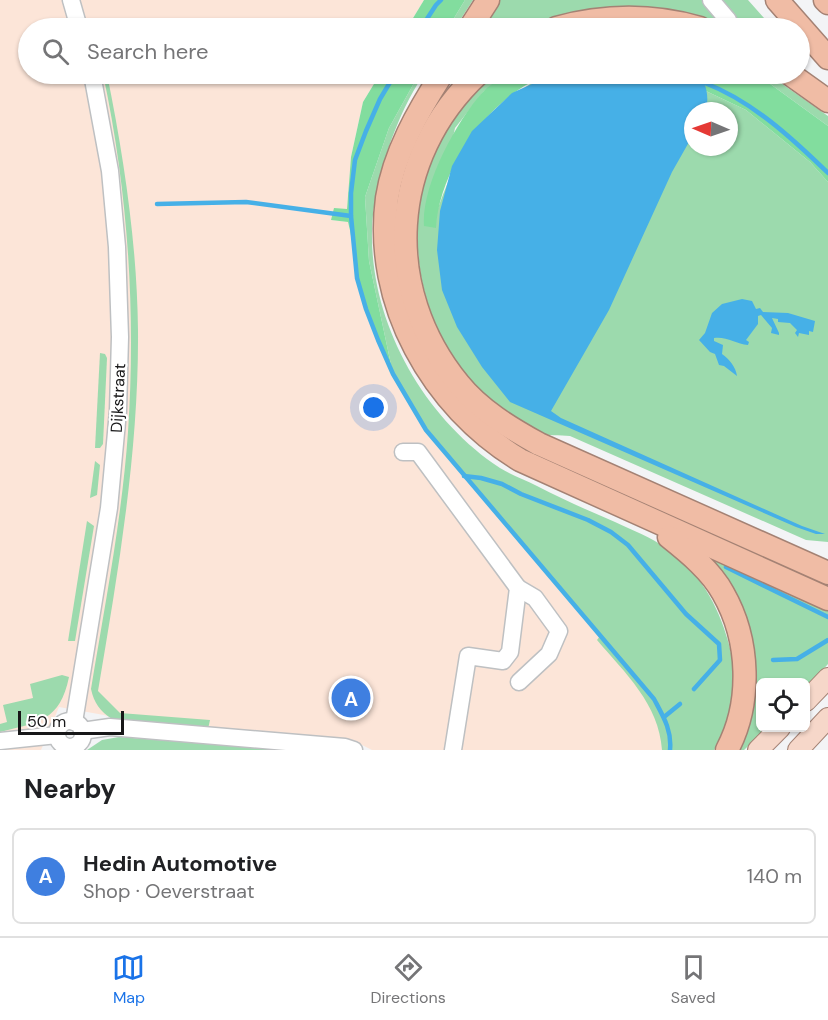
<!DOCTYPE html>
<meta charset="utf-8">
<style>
:root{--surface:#fff;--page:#f6f6f6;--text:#202124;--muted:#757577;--line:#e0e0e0;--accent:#1a73e8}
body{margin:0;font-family:"DM Sans",sans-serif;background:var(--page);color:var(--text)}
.controls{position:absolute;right:18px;bottom:18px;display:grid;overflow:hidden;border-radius:9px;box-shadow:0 2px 4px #0004}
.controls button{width:54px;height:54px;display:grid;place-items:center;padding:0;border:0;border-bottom:2px solid var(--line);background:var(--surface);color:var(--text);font:30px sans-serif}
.compass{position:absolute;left:684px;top:102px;width:54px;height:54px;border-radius:50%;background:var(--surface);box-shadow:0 2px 4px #0004;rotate:272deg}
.scale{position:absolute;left:18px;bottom:15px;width:106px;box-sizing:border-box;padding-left:6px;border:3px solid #171718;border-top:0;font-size:16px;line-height:21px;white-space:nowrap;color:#171718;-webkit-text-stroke:4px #fff;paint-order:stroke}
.you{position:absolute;left:374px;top:408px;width:21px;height:21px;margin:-15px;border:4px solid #fff;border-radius:50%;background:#1a73e8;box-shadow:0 0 0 9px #1a73e833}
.badge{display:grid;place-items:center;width:39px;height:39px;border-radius:50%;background:var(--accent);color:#fff;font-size:20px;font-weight:700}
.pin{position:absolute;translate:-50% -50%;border:3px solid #fff;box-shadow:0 2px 6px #0006}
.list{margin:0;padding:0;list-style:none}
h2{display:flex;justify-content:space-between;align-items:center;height:78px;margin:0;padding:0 24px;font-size:26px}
h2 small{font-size:20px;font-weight:400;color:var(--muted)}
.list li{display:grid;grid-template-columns:39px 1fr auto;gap:18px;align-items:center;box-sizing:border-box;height:96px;margin:0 12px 12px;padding:0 12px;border:2px solid var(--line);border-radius:9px}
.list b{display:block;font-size:22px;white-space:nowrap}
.list p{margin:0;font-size:20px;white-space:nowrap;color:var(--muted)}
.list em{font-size:20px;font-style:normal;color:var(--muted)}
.icon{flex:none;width:33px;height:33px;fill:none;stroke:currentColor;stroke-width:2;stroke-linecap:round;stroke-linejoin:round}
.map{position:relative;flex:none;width:828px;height:750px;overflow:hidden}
.search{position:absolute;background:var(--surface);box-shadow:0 2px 4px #0004;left:18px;right:18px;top:18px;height:66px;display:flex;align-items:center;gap:15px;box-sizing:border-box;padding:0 21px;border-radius:33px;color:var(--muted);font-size:22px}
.sheet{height:186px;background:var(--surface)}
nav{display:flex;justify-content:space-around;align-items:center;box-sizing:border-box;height:84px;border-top:2px solid var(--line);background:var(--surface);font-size:16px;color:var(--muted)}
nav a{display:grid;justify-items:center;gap:3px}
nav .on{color:var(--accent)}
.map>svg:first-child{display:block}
</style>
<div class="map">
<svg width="828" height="750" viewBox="0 0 828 750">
<rect width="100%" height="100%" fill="#f3f4f6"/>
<polygon fill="#fce5d8" points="0,0 424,0 407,28 28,28 28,74 380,74 363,102 351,157 347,209 331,220 348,222 354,245 357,278 366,309 378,340 393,374 654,699 670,750 372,750 354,741 122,721 104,715 59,707 41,750 0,750"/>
<g fill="#9cdaad" fill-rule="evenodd">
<polygon points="465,0 473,0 455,28 448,28"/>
<polygon points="500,0 748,0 773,28 718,28 675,16 565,17 533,28 482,28"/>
<path d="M103,74H107C124,158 137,244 138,330C139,452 118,572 98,691L120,713L210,720L208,729L112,719C100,711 94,703 91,689C105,604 122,518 128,432C136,312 128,191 103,74Z"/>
<path d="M419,74H424C397,113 373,182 372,231C370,323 424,418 500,468C511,475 525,480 537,486C562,499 589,511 615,522C632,530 651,537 667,549C699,571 718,605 728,641C739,677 734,718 714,750H662C659,704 625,673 597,640L600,636L426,430L393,374L369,261L365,197L389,128Z"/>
<path d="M494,74H508L484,91L455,128L437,211C455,161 473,120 520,91C530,84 540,77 552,74H670L746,110L810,162L828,182V542L806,540L570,436C560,435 547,436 538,433C525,429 500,408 490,399C411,329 394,209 452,121C463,103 477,86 494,74ZM693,111H729V147H693Z"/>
<polygon points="752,74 768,74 828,116 828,126 762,78"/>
<polygon points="100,353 105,354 107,358 103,444 100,448 95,448"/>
<polygon points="95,461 100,465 97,495 90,498"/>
<polygon points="87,521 94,526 75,641 68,641"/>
<polygon points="694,546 828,607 828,664 806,688 806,682 760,682 760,728 767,728 744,750 736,750 753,686"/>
<path d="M62,675L69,677C60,721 39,722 0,732V724L7,722L3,705L33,698L30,684Z"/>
<polygon points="119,737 291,750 87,750 102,740"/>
</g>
<g fill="#82dd9e">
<polygon points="424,0 465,0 448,28 407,28"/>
<path d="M380,74H419L389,128L365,197L369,261L393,374C379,343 363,311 357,277C354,259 353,240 348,222L331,220L334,208L347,209L351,157L363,102Z"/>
<path d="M508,74H552C493,90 439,168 436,228L424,226C421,186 456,122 482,93C489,85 500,79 508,74Z"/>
<polygon points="670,74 752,74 762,78 828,126 828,182 810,162 746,110"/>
</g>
<g fill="#46b0e7">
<path d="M554,74H675L704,83C708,92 708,101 706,111H693V135L672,172L609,310L551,411L561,418L802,526L825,534H816L796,527L510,402L482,367L457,327L442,290L437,250L440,211L452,166L472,131L512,93Z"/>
<path d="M742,299L752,301L756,309L760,308L763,312L788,313L815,321L813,332L809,331V335L799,333L798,337L795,333L797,330L790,323L778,322V319L772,318L779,333V335L771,333L772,328L761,315L758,316V324L746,340L749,342L748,345C736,344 726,336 714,338V341L723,345L722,354C729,359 736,367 737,376L724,366L719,365L715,354L710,352L699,340L705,333L712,313L722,304Z"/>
</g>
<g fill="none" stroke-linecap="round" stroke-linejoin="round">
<g stroke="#46b0e7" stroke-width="4.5">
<polyline points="421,28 436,5 441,0"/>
<path d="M395,74L380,99L366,131L355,160L351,193V216L357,278L366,309L378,340L393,374L426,430L654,699C663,716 672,730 670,750"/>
<path d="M705,83C752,101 792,138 828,173"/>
<polyline points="157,204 246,202 351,216"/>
<polyline points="464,476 481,478 502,484 521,494 588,520 611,532 628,545 686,614 719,644 720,660 694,689"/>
<polyline points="726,567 828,617"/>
<polyline points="773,660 797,659 828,640"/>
<polyline points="664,717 680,704"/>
</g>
<g stroke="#bec0c2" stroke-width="19">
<g id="minor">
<polyline points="71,0 79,28"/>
<polyline points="711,0 728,20 726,28"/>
<polyline points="403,452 418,452 518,588 510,652 503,661 468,656 453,750"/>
<polyline points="518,588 535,598 559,631 549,654 519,682"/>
<circle cx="70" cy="734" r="13"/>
<polyline points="74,722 109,508 118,411 120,337 117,247 110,171 92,74"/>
<polyline points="82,731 110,727 345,747 354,750"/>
<polyline points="0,741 57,735"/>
</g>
</g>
<g stroke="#a48274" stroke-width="22">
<g id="major">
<polyline points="806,701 828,678"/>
<polyline points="758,750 780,728"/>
<polyline points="798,750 828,718"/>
</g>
</g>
<g stroke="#a48274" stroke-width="25">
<g id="highway">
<polyline points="777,0 828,58"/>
<polyline points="825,0 828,3"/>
<polyline points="470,28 488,0"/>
<path d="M556,28C603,15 652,14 700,28"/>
<path d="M442,74C418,111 394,153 387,198C373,303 432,407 520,460L828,599"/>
<path d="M478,74C389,157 381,289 459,384C480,410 510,428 539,444L828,573"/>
<polyline points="790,74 828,101"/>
<path d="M669,537C689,553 711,571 723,593C750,640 752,703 727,750"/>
</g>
</g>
<use href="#minor" stroke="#fff" stroke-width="16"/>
<use href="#major" stroke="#f6d7c9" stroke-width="20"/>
<use href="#highway" stroke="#f0bca5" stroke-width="22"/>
</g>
<g text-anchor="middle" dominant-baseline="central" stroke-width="4.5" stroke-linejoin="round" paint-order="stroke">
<g font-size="16" fill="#171718" stroke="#fff">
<text transform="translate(118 398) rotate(-87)">Dijkstraat</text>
</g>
</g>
</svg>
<div class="controls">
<button><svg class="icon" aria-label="locate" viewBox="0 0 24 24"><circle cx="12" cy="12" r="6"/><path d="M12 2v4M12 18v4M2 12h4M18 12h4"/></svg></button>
</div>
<svg class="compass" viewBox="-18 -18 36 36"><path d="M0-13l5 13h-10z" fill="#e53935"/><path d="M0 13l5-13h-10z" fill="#757577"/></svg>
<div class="scale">50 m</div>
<div class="you"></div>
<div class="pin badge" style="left:351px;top:698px;background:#3f7fe0">A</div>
<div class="search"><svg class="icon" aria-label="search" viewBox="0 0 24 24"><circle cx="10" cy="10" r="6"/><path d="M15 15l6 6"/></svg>Search here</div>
</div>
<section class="sheet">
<h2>Nearby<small></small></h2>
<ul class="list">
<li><span class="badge" style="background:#3f7fe0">A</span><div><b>Hedin Automotive</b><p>Shop · Oeverstraat</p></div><em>140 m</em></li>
</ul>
</section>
<nav>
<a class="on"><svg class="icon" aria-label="map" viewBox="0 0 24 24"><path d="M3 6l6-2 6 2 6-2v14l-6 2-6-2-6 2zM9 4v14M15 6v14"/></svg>Map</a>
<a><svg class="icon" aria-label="directions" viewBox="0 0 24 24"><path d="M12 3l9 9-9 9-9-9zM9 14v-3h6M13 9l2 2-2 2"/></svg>Directions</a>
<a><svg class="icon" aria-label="saved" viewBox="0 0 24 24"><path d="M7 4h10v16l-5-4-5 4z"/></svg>Saved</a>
</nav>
